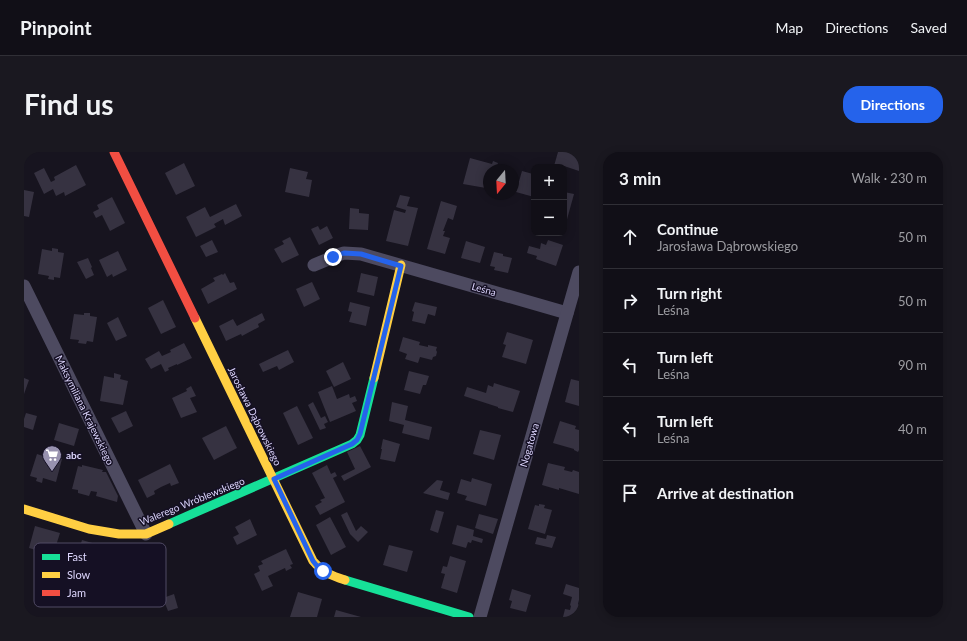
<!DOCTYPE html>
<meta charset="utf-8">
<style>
:root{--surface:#110f17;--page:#1a1820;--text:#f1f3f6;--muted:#9c9ca1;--line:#302f36;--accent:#2563eb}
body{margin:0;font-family:Lato,sans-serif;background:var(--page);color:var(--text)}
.controls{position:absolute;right:12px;top:12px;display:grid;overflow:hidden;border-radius:8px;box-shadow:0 2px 10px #0003}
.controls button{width:36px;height:36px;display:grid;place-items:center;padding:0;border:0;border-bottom:1px solid var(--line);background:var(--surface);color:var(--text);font:20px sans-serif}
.compass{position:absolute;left:459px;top:12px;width:36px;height:36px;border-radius:50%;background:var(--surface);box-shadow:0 2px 10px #0003;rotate:198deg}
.stop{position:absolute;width:12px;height:12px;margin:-9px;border:3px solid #2563eb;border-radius:50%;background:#fff}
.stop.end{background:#2563eb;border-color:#fff;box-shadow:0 1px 4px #0008}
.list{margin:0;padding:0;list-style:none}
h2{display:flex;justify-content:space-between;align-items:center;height:52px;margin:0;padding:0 16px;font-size:17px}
h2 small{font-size:13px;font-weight:400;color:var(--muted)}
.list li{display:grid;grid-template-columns:26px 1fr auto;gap:12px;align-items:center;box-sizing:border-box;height:64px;padding:0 16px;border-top:1px solid var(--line)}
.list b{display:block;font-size:15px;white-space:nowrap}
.list p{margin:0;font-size:13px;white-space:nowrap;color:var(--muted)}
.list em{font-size:13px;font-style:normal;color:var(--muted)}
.icon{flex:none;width:22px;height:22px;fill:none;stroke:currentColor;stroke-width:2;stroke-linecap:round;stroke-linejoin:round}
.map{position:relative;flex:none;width:555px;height:465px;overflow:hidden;border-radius:16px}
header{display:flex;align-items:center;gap:24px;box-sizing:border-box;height:56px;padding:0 20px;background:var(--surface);border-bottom:1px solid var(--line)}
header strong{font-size:19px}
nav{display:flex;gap:22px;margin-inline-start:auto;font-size:14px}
.intro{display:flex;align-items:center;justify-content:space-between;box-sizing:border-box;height:96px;padding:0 24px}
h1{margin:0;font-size:28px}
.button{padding:10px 18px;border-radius:16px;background:var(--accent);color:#fff;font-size:14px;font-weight:700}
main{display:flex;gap:24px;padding:0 24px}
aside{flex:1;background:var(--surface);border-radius:16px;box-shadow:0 2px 10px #0003}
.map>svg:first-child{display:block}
</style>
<header>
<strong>Pinpoint</strong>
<nav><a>Map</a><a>Directions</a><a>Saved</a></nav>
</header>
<div class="intro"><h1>Find us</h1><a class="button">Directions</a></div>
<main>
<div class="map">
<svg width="555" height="465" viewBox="0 0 555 465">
<rect width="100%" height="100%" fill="#17141f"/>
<g fill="#363241">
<polygon points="534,0 555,0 555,19 537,13 536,15 530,14"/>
<polygon points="446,6 468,12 469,9 474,11 473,14 478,16 477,18 465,18 465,33 463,33 462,36 439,32"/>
<polygon points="160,11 171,34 152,43 141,21"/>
<polygon points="52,13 62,33 41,44 40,40 32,44 29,37 20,42 10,21 20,16 27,30 31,28 30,25"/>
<polygon points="266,16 284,20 282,27 288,28 285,45 261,40"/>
<polygon points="498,19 509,22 507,30 510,31 510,45 492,40"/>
<polygon points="0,38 10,40 5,65 0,64"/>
<polygon points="540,40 550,42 542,71 540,70"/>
<polygon points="376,43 386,45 383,54 394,56 384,94 362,89 370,58 381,61 382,58 372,55"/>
<polygon points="88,45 101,71 86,79 78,63 72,66 69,60 75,57 73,53"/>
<polygon points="417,49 433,54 429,68 424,66 419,79 421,79 419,84 426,86 421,102 403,97"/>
<polygon points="212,52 218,64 201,73 199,67 190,72 192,75 172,85 162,65 181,55 186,65"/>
<polygon points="326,56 335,57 335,61 345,62 344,78 325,77"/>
<polygon points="294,74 296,78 303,74 309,86 295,93 287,77"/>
<polygon points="266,85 275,103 258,111 250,97 260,92 258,89"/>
<polygon points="188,88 194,100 182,105 176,94"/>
<polygon points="524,88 539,93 532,114 512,107 513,104 503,101 505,94 516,97 517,91 522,93"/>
<polygon points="442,89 461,95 456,111 437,106"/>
<polygon points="28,96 34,97 34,100 40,101 36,126 30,125 30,128 24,127 25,124 14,122 18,97 28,99"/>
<polygon points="94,99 103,118 89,125 88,122 83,125 75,108"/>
<polygon points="470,100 479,102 479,104 488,106 484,121 470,118 471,115 466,114"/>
<polygon points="64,106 68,115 67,116 70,123 62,127 53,110"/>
<polygon points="201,121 206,131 210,130 213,137 184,152 177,137 191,129 189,126 198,122 199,123"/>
<polygon points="337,121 354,125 350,144 333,140"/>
<polygon points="288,130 296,147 280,155 272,137"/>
<polygon points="139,148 152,175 137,182 124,156"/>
<polygon points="326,150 346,155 342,174 325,170 328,160 324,159"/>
<polygon points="391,150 413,155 411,164 404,162 401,172 388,169 390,160 388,159"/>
<polygon points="60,161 66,161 66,164 73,165 69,190 63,189 62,192 54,191 55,188 46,187 50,162 60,163"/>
<polygon points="238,161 241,168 234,172 235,175 218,184 217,182 202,189 195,174 209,167 213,174"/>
<polygon points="94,165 103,184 92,189 83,171"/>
<polygon points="483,180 509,188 502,212 478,205 482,193 479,192"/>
<polygon points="379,185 396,190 395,193 404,195 404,193 413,195 412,198 413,200 412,204 409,205 408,208 396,205 394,211 381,207 383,202 375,199"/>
<polygon points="160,191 168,206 153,213 153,212 144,216 145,218 141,220 137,212 127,217 121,207 135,199 138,204 147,200 146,198"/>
<polygon points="264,198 270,210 255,218 253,214 239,220 235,212"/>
<polygon points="319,210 327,227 310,235 302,219"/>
<polygon points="385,219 405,224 402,233 399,233 396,242 380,238"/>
<polygon points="90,221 97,223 96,227 104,229 99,253 76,249 80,224 90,226"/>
<polygon points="0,226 5,228 0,242"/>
<polygon points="547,227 555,229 555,254 541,250"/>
<polygon points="470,231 496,239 489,260 474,256 474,255 440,244 443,235 462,241 464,233 469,235"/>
<polygon points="167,234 172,244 166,246 173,260 157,266 148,246 163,239 162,237"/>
<polygon points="308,234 313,247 325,242 326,246 331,244 333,249 328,251 332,259 306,270 294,240"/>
<polygon points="289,250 297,266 301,264 304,270 300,272 302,276 296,278 284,253"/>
<polygon points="368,250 384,254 381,268 408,275 405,288 378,281 380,273 365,269"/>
<polygon points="273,254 289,286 274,293 259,261"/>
<polygon points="102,259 109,274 95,281 87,266"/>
<polygon points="2,261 13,264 9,278 0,275 0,267"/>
<polygon points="536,269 552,274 551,277 555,278 555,298 554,300 550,298 550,297 529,291"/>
<polygon points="35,271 55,277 50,294 30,288"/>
<polygon points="202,274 213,296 190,308 178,286"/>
<polygon points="456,278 477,283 470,308 449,302"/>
<polygon points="359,287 376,292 371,310 356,307 358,297 357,297"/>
<polygon points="336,294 347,315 320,329 317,324 331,317 323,300"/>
<polygon points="13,302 25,306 25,304 38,307 32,330 19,326 18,331 12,329 13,326 6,324"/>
<polygon points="524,311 541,315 540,318 548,320 549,318 555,320 555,342 535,336 535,338 518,333"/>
<polygon points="146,312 155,331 147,334 146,331 137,335 130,339 131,342 123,346 114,328"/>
<polygon points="58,313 79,318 78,320 82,320 94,344 93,350 72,344 73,340 67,339 65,344 54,341 54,338 48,337 54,314 58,315"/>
<polygon points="303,313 307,322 311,320 313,324 309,326 321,350 296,363 291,354 298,350 296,348 301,346 288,321"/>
<polygon points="448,326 468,332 462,354 441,348 443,344 433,341 437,327 447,330"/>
<polygon points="413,328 419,329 416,338 426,341 424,348 399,341"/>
<polygon points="515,352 521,353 520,356 528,358 521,382 504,377 511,353 515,354"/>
<polygon points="412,358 420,360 414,381 406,378"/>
<polygon points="323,360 332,379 337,374 344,380 334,390 326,382 317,363"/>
<polygon points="455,362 474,367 469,382 451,376"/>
<polygon points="306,365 322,395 307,403 292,373"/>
<polygon points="226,367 233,383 213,393 209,385 215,382 211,375"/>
<polygon points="433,373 450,378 449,384 459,387 458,391 448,388 447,391 444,390 442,396 428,392"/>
<polygon points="11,374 36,381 29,403 5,396"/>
<polygon points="523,383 532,385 528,396 511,392 513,385 522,387"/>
<polygon points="58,388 82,395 76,417 51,410"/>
<polygon points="365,393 389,399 383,420 359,413"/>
<polygon points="262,397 269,412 266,413 268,416 262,419 261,416 244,424 249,434 238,439 230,422 236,419 234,414 239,412 237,409"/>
<polygon points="426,404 442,409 433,441 417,436 421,422 417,421 419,414 423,415"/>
<polygon points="542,432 555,436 555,448 554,452 555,453 555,465 539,465 541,457 546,458 547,454 546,453 548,445 539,442"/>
<polygon points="488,437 507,443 502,460 486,456 488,449 485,448"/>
<polygon points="274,440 298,447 293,465 266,465"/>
<polygon points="150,442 154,456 144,459 139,446"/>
<polygon points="312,458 337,465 310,465"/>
</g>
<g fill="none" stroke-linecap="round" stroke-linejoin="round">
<g stroke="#4d4a60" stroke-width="13">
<polyline points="290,113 314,103 320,101 337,102 543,161"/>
<polyline points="0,134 122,382"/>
<polyline points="456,465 555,120"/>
</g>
<g stroke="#16e098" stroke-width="9">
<polyline points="145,372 328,292 333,288 336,283 350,226"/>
<polyline points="321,428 445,465"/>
</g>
<g stroke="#ffcf43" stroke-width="9">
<path d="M171,166L289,409C298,420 308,424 321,428"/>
<polyline points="350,226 377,113"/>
<polyline points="0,357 65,377 95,382 122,382 145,372"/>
</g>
<polyline stroke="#f24e42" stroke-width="9" points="90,0 171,166"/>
</g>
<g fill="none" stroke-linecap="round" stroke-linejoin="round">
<polyline stroke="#2563eb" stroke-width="5" points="299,419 293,414 289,409 250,327 328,292 333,288 336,282 377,114 337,102 320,101 309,105"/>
</g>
<defs>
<g id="supermarket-pin" transform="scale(1)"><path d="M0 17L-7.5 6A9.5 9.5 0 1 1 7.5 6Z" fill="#9892af" stroke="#151024"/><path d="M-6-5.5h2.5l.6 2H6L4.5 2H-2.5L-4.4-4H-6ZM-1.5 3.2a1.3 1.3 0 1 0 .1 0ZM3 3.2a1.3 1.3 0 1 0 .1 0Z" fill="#fff"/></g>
</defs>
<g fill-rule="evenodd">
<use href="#supermarket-pin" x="28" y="303"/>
</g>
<g text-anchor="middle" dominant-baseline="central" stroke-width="3" stroke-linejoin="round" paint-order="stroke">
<g font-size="10" fill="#ddd6fd" stroke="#151024">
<text transform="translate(460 137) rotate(16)">Leśna</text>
<text transform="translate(61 258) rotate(64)">Maksymiliana Krajewskiego</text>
<text transform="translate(231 264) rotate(64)">Jarosława Dąbrowskiego</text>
<text transform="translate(505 293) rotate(-74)">Nogatowa</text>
<text transform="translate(168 349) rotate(-22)">Walerego Wróblewskiego</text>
</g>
<g font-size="10" font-weight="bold" fill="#ddd6fd" stroke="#151024" text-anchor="start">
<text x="42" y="303">abc</text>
</g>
</g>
<rect x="10" y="391" width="132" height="64" rx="6" fill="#151024" stroke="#514b65" stroke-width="1"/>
<rect x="18" y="402" width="18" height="6" fill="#16e098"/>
<rect x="18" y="420" width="18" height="6" fill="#ffcf43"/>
<rect x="18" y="438" width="18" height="6" fill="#f24e42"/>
<g font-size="11" fill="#ddd6fd">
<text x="43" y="409">Fast</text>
<text x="43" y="427">Slow</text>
<text x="43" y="445">Jam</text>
</g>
</svg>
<div class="controls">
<button>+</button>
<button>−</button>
</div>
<svg class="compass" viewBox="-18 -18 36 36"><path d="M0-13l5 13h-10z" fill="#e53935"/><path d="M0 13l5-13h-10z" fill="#9c9ca1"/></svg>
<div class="stop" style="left:299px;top:419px"></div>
<div class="stop end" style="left:309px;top:105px"></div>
</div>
<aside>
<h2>3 min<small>Walk · 230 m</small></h2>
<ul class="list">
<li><svg class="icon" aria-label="ahead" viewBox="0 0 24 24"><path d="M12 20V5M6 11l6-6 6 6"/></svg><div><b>Continue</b><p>Jarosława Dąbrowskiego</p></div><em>50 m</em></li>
<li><svg class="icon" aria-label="right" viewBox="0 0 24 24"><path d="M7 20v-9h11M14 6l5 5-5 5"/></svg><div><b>Turn right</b><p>Leśna</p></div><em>50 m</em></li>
<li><svg class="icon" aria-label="left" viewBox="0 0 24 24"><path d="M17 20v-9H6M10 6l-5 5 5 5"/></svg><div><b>Turn left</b><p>Leśna</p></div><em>90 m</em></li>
<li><svg class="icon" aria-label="left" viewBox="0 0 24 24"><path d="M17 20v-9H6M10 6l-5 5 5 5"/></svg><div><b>Turn left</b><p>Leśna</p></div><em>40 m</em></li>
<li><svg class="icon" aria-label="arrive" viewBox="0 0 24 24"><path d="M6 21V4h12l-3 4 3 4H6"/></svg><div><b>Arrive at destination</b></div></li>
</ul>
</aside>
</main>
